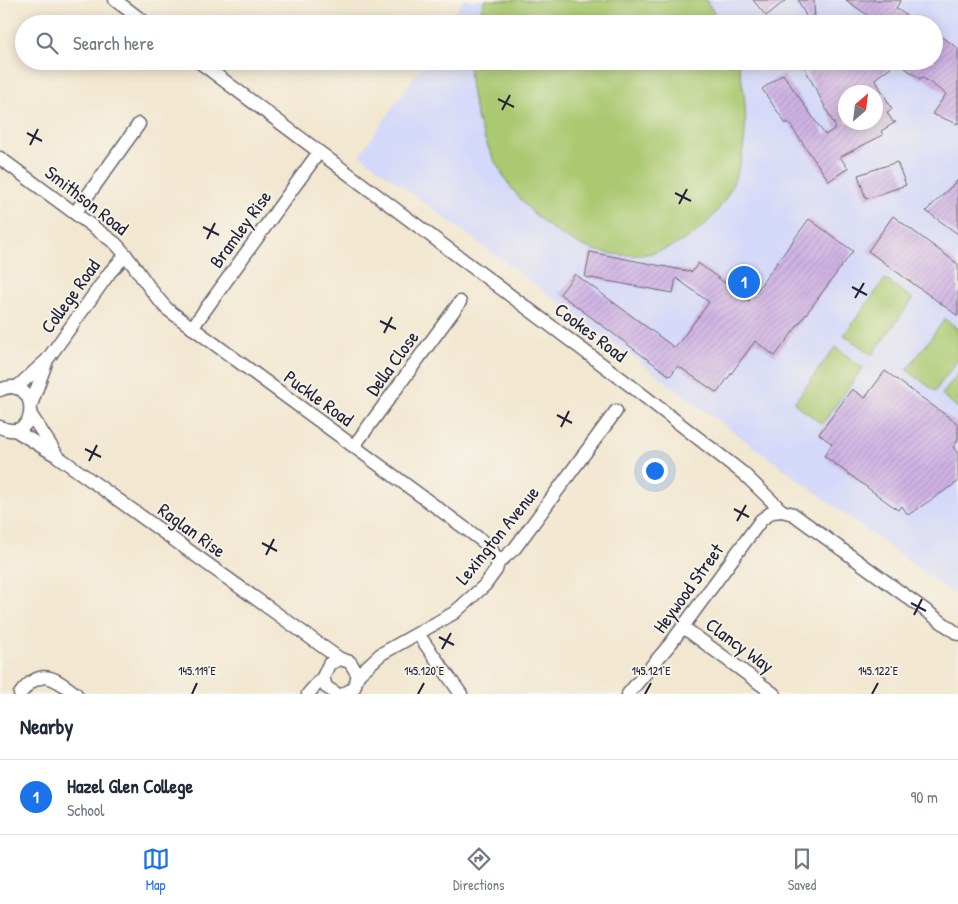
<!DOCTYPE html>
<meta charset="utf-8">
<style>
:root{--surface:#fff;--page:#f6f6f7;--text:#1f2937;--muted:#747a83;--line:#e0e1e3;--accent:#1a73e8}
body{margin:0;font-family:"Patrick Hand",sans-serif;background:var(--page);color:var(--text)}
.compass{position:absolute;left:838px;top:85px;width:45px;height:45px;border-radius:50%;background:var(--surface);box-shadow:0 2px 12px #0003;rotate:28deg}
.you{position:absolute;left:654px;top:470px;width:18px;height:18px;margin:-12px;border:4px solid #fff;border-radius:50%;background:#1a73e8;box-shadow:0 0 0 8px #1a73e833}
.badge{display:grid;place-items:center;width:32px;height:32px;border-radius:50%;background:var(--accent);color:#fff;font-size:16px;font-weight:700}
.pin{position:absolute;translate:-50% -50%;border:2px solid #fff;box-shadow:0 1px 5px #0006}
.list{margin:0;padding:0;list-style:none}
h2{display:flex;justify-content:space-between;align-items:center;height:65px;margin:0;padding:0 20px;font-size:21px}
h2 small{font-size:16px;font-weight:400;color:var(--muted)}
.list li{display:grid;grid-template-columns:32px 1fr auto;gap:15px;align-items:center;box-sizing:border-box;height:75px;padding:0 20px;border-top:1px solid var(--line)}
.list b{display:block;font-size:19px;white-space:nowrap}
.list p{margin:0;font-size:16px;white-space:nowrap;color:var(--muted)}
.list em{font-size:16px;font-style:normal;color:var(--muted)}
.icon{flex:none;width:28px;height:28px;fill:none;stroke:currentColor;stroke-width:2;stroke-linecap:round;stroke-linejoin:round}
.map{position:relative;flex:none;width:958px;height:694px;overflow:hidden}
.search{position:absolute;background:var(--surface);box-shadow:0 2px 12px #0003;left:15px;right:15px;top:15px;height:55px;display:flex;align-items:center;gap:12px;box-sizing:border-box;padding:0 18px;border-radius:28px;color:var(--muted);font-size:19px}
.sheet{height:140px;background:var(--surface)}
nav{display:flex;justify-content:space-around;align-items:center;box-sizing:border-box;height:70px;border-top:1px solid var(--line);background:var(--surface);font-size:14px;color:var(--muted)}
nav a{display:grid;justify-items:center;gap:2px}
nav .on{color:var(--accent)}
.map>svg:first-child{display:block}
</style>
<div class="map">
<svg width="958" height="694" viewBox="0 0 958 694">
<defs>
<pattern id="building-hatch" width="6" height="6" patternUnits="userSpaceOnUse" patternTransform="scale(1.25)"><rect width="6" height="6" fill="#cfb2e4"/><path d="M-1 1l2-2M0 6l6-6M5 7l2-2" fill="none" stroke="#b199c4"/></pattern>
</defs>
<rect width="100%" height="100%" fill="#f7f3e8"/>
<filter id="ink" filterUnits="userSpaceOnUse"><feTurbulence type="fractalNoise" baseFrequency=".02" numOctaves="2"/><feDisplacementMap in="SourceGraphic" scale="10" xChannelSelector="R" yChannelSelector="G"/><feConvolveMatrix kernelMatrix="1 2 1 2 8 2 1 2 1" color-interpolation-filters="sRGB"/></filter>
<filter id="wash" filterUnits="userSpaceOnUse"><feTurbulence type="fractalNoise" baseFrequency=".0096" numOctaves="4" result="noise"/><feDisplacementMap in="SourceGraphic" scale="20" xChannelSelector="R" yChannelSelector="G"/><feGaussianBlur stdDeviation="1.12" result="paint"/><feColorMatrix in="noise" values="0 0 0 0 0 0 0 0 0 0 0 0 0 0 0 0 0 1.4 0 .05"/><feComposite in="paint" operator="in"/></filter>
<g filter="url(#wash)">
<rect width="100%" height="100%" fill="#f2e7d0"/>
<path fill="#d4d8f9" fill-rule="evenodd" d="M463,0H958V598L360,155L425,61H934V24H449ZM846,92H876V122H846Z"/>
<g fill="#aac971" stroke="#667656">
<polygon points="485,0 706,0 721,24 475,24"/>
<path d="M469,61H737C757,126 744,211 677,244C661,252 641,257 622,255C530,248 469,146 469,61Z"/>
<polygon points="885,279 913,299 872,355 844,335"/>
<polygon points="945,319 958,329 958,360 935,391 907,370"/>
<polygon points="835,347 863,368 822,424 794,403"/>
<polygon points="958,373 958,408 942,395"/>
</g>
<g id="blocks">
<g fill="url(#building-hatch)" fill-rule="evenodd">
<polygon points="753,0 786,0 766,16"/>
<polygon points="798,0 814,0 815,24 810,24"/>
<polygon points="846,0 901,0 896,8 918,24 880,24"/>
<path d="M934,32L958,48V124L932,114L946,94L922,77L920,79L897,62L875,79L892,109L887,112L893,122H896L881,131L883,135L840,157L848,168L829,181L788,122L786,124L762,89L783,74L825,135L836,128L801,61H934ZM846,92H876V122H846Z"/>
<polygon points="897,162 906,185 866,199 858,175"/>
<polygon points="958,180 958,234 926,211"/>
<polygon points="893,216 958,264 958,316 868,251"/>
<polygon points="809,219 853,251 775,356 755,341 717,393 678,366 670,376 560,294 575,274 675,348 709,302 676,278 673,293 585,277 590,252 692,272 698,263 749,301"/>
<polygon points="885,371 958,424 958,440 953,447 958,453 958,482 908,515 902,506 898,510 824,456 832,444 819,434 852,389 865,398"/>
</g>
</g>
</g>
<g filter="url(#ink)">
<use href="#blocks" fill-opacity="0" stroke="#6b676f" stroke-width="1"/>
<g fill="none" stroke-linecap="round" stroke-linejoin="round">
<g stroke="#6b676f" stroke-width="15">
<g id="street">
<polyline points="115,0 147,24"/>
<polyline points="198,61 635,389 744,474 782,511 793,514 958,634"/>
<path d="M0,158L115,243C135,263 147,288 167,309L481,540L491,548L498,563"/>
<polyline points="75,213 139,124"/>
<polyline points="192,328 319,152"/>
<polyline points="16,388 47,360 110,272 126,255"/>
<path d="M0,390C40,372 41,446 0,427"/>
<polyline points="31,405 46,363"/>
<polyline points="31,415 55,452"/>
<polyline points="15,430 57,456 340,659"/>
<polyline points="354,446 460,302"/>
<polyline points="683,627 774,694"/>
<polyline points="418,634 461,694"/>
<polyline points="358,675 381,654 454,613 485,585 496,570 498,563 515,548 616,411"/>
<path d="M20,694C40,667 54,677 76,694"/>
<polyline points="308,694 323,677"/>
<polyline points="337,694 326,687 323,677 329,664 340,659 350,662 358,675 354,688 344,694"/>
<polyline points="628,694 671,643 761,520 772,512 782,511"/>
</g>
</g>
<use href="#street" stroke="#fff" stroke-width="12"/>
</g>
</g>
<path fill="none" stroke="#22223b" stroke-width="2" d="M498,99L514,107M502,110L510,95M27,133L42,141M30,145L38,129M675,193L691,201M679,204L687,189M203,227L219,235M207,239L215,223M852,287L867,295M855,298L864,283M380,321L396,329M384,333L392,317M557,415L572,423M561,427L569,411M85,449L101,457M89,461L97,445M734,509L749,517M737,521L746,505M262,543L277,551M266,555L274,539M911,603L926,611M914,615L922,599M439,637L454,645M442,649L451,633M192,694L197,683M418,694L424,683M645,694L651,683M872,694L878,683"/>
<g text-anchor="middle" dominant-baseline="central" stroke-width="4" stroke-linejoin="round" paint-order="stroke">
<g font-size="19" fill="#22223b" stroke="#f7f3e8">
<text transform="translate(87 200) rotate(38)">Smithson Road</text>
<text transform="translate(240 229) rotate(-54)">Bramley Rise</text>
<text transform="translate(70 296) rotate(-54)">College Road</text>
<text transform="translate(591 332) rotate(37)">Cookes Road</text>
<text transform="translate(392 363) rotate(-54)">Della Close</text>
<text transform="translate(319 398) rotate(36)">Puckle Road</text>
<text transform="translate(192 530) rotate(36)">Raglan Rise</text>
<text transform="translate(497 535) rotate(-51)">Lexington Avenue</text>
<text transform="translate(688 588) rotate(-54)">Heywood Street</text>
<text transform="translate(740 645) rotate(36)">Clancy Way</text>
</g>
</g>
<g font-size="12" text-anchor="middle" fill="#22223b" stroke="#f7f3e8" stroke-width="4" stroke-linejoin="round" paint-order="stroke">
<text x="197" y="675">145.119°E</text>
<text x="424" y="675">145.120°E</text>
<text x="651" y="675">145.121°E</text>
<text x="878" y="675">145.122°E</text>
</g>
</svg>
<svg class="compass" viewBox="-18 -18 36 36"><path d="M0-13l5 13h-10z" fill="#e53935"/><path d="M0 13l5-13h-10z" fill="#747a83"/></svg>
<div class="you"></div>
<div class="pin badge" style="left:744px;top:282px">1</div>
<div class="search"><svg class="icon" aria-label="search" viewBox="0 0 24 24"><circle cx="10" cy="10" r="6"/><path d="M15 15l6 6"/></svg>Search here</div>
</div>
<section class="sheet">
<h2>Nearby<small></small></h2>
<ul class="list">
<li><span class="badge">1</span><div><b>Hazel Glen College</b><p>School</p></div><em>90 m</em></li>
</ul>
</section>
<nav>
<a class="on"><svg class="icon" aria-label="map" viewBox="0 0 24 24"><path d="M3 6l6-2 6 2 6-2v14l-6 2-6-2-6 2zM9 4v14M15 6v14"/></svg>Map</a>
<a><svg class="icon" aria-label="directions" viewBox="0 0 24 24"><path d="M12 3l9 9-9 9-9-9zM9 14v-3h6M13 9l2 2-2 2"/></svg>Directions</a>
<a><svg class="icon" aria-label="saved" viewBox="0 0 24 24"><path d="M7 4h10v16l-5-4-5 4z"/></svg>Saved</a>
</nav>
